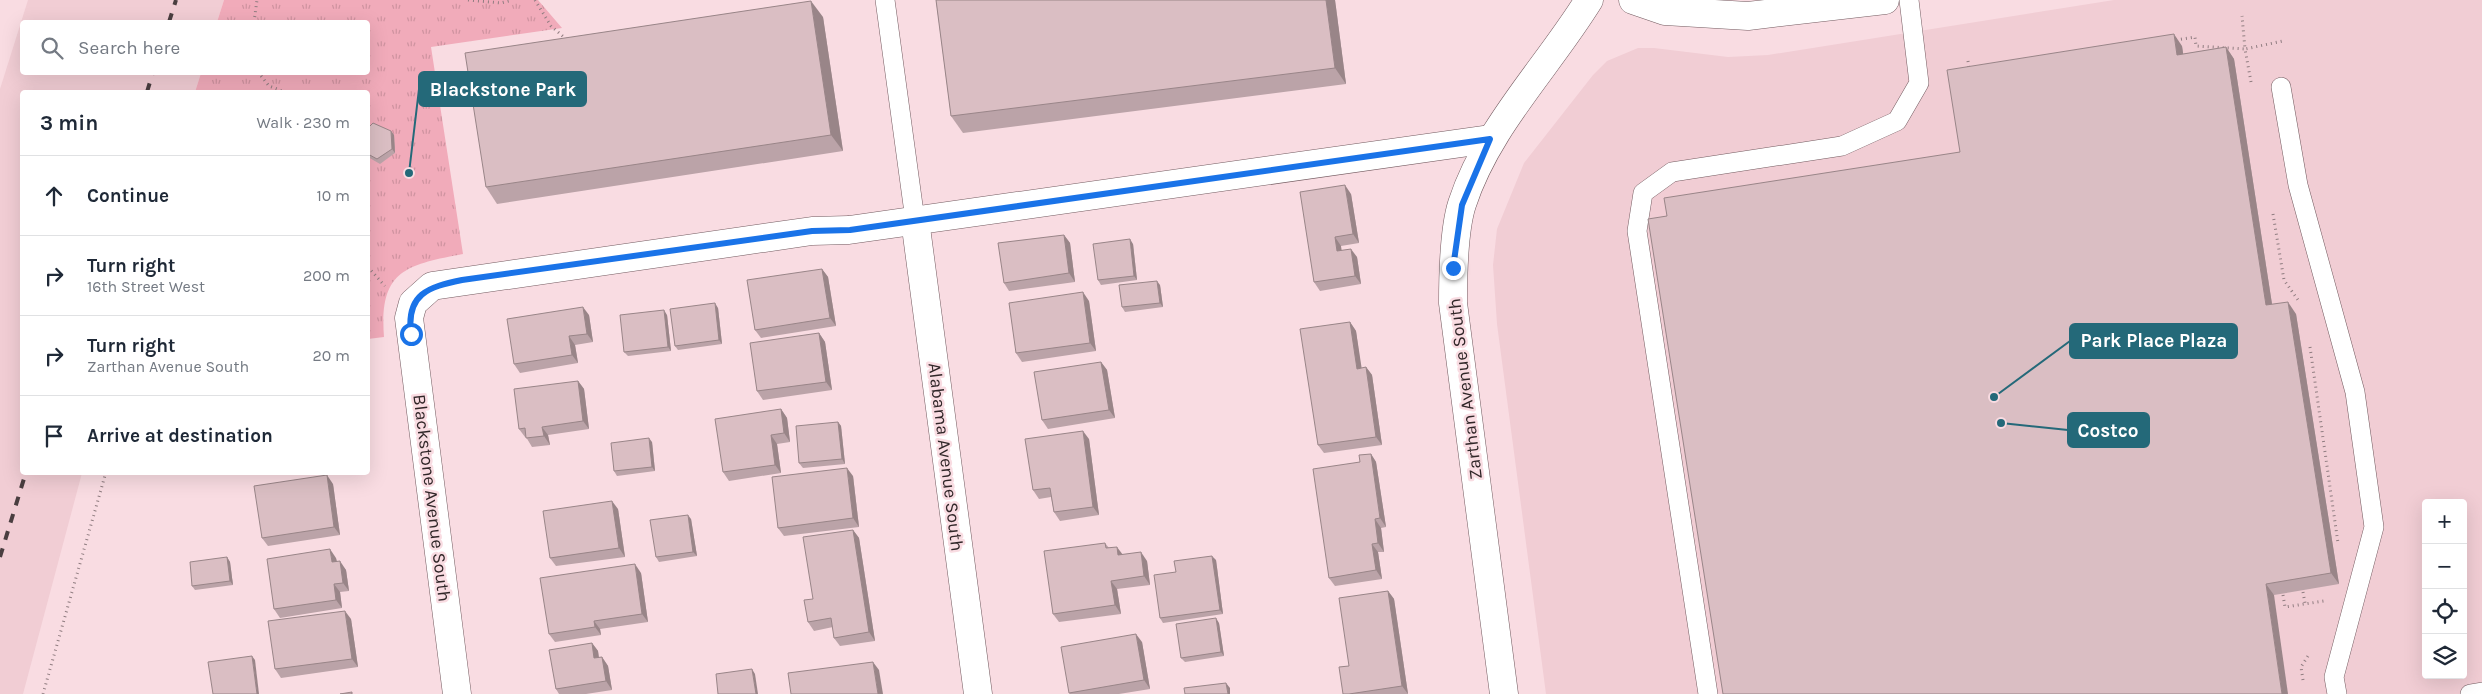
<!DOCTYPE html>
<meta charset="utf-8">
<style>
:root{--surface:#fff;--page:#f2f2f3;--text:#1f2937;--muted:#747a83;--line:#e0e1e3}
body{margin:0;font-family:Karla,sans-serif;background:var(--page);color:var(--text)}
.controls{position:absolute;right:15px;bottom:15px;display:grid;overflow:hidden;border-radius:5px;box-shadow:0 5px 20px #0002}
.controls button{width:45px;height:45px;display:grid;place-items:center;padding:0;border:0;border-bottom:1px solid var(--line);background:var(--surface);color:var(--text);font:25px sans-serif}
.stop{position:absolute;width:15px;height:15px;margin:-11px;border:4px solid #1a73e8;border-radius:50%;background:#fff}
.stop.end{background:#1a73e8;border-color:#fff;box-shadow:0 1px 5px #0008}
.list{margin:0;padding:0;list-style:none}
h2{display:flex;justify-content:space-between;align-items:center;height:65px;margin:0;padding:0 20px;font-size:21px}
h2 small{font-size:16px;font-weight:400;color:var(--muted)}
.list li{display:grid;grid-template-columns:32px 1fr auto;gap:15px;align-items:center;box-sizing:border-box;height:80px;padding:0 20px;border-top:1px solid var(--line)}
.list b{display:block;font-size:19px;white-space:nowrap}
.list p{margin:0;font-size:16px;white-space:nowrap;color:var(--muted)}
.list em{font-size:16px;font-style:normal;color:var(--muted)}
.icon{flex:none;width:28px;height:28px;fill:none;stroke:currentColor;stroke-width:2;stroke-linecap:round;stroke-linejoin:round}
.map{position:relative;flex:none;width:2482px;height:694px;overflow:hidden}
.search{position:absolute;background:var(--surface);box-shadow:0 5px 20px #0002;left:20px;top:20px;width:350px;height:55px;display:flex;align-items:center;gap:12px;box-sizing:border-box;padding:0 18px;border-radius:5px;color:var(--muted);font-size:19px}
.panel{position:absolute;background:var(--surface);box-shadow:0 5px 20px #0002;left:20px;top:90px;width:350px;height:385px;border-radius:5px}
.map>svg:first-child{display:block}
</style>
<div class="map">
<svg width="2482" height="694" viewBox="0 0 2482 694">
<defs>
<pattern id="park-tufts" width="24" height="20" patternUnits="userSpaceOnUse" patternTransform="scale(1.25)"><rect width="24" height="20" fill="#f1abba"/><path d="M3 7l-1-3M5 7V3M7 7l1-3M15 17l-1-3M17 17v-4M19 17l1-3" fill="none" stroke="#cf93a0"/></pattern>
</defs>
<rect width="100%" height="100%" fill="#f9dce2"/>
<g fill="#f1cdd4" fill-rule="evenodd">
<polygon points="28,0 224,0 217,22 22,22 22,72 201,73 195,92 22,92 22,472 82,473 23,694 0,694 0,89"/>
<path d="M2114,0H2482V694H1546L1497,324L1493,265L1497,229L1524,163L1593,75L1607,61L1638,48H1654L1728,57L1768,55ZM2426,503H2463V675H2426Z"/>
</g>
<path fill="url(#park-tufts)" d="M224,0H538L562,28L431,47L463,254C405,265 379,271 384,337L368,339V92H195L201,73L368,72V22H217Z"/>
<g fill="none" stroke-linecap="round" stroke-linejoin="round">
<g stroke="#735b60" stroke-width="20">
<g id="lane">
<polyline points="885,0 915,220"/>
<polyline points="2281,87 2298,185 2355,392 2374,527 2334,677 2337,694"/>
<polyline points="1708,694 1637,231 1643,193 1672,172 1842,146 1897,121 1919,83 1909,0"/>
<polyline points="2470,694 2482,692"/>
</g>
</g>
<g stroke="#735b60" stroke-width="29">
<g id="street">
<polyline points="915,220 978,694"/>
<polyline points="457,694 409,318 413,303 432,286 812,231 849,230 1490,139"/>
</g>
</g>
<g stroke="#735b60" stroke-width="29">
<g id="secondary">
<polyline points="1633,0 1665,11 1748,16 1885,0"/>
<path d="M1504,694L1453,303C1453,276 1454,229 1462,204C1487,127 1547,68 1589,0"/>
</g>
</g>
<g stroke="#907d81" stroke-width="3" stroke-dasharray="1 4" stroke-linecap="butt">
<polyline points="468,0 501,3 512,0"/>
<polyline points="535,0 551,26 566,39"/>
<polyline points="254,22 257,0"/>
<polyline points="2176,40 2195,37 2196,46 2245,49 2242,16"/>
<polyline points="1968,61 1969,70"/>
<polyline points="258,72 269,86 285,92"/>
<polyline points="2251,82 2245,49 2283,41"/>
<polyline points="2273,214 2284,280 2298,300"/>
<polyline points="368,267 385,286"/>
<polyline points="2310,347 2338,543"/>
<polyline points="2303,592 2305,603"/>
<polyline points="2283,595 2285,607 2324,601"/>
<polyline points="2303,680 2301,667 2308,656"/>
<polyline points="43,694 106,472"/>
</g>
<use href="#lane" stroke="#fff" stroke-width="19"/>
<use href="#street" stroke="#fff" stroke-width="28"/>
<use href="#secondary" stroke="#fff" stroke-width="28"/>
<g stroke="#4a3e40" stroke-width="4" stroke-dasharray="9 9" stroke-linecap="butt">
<polyline points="169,22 176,0"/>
<polyline points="147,92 153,72"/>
<polyline points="0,557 26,472"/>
</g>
</g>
<g fill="#bba3a8">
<polygon points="936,0 1335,0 1346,84 963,133 951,116"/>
<polygon points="823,17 843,151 497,204 486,187"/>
<polygon points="2182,46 2183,54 2226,47 2234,59 2272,304 2296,314 2339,584 2274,595 1667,216 1960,152"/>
<polygon points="368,128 391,131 394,135 395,153 380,164 368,157"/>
<polygon points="1351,194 1359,243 1341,246 1341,250 1357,257 1361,284 1320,291 1314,282"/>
<polygon points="1064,235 1070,243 1075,282 1009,291 1004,283"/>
<polygon points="1133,244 1137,280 1101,285 1098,280"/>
<polygon points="822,269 828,277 836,326 761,338 755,330"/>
<polygon points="1160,285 1163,307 1125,312 1122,307"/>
<polygon points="1089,301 1096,351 1022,362 1016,353"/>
<polygon points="718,308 722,344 678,350 675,346"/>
<polygon points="589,315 593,342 575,345 578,363 520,373 514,364"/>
<polygon points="667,315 671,351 628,356 624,352"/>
<polygon points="1350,322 1356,331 1361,368 1366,367 1372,375 1382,445 1324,453 1318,445"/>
<polygon points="819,333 825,342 832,390 763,400 757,391"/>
<polygon points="1101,362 1107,370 1115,418 1048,429 1042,420"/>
<polygon points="578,381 584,389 589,429 548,435 550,445 532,447 526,437 525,437 519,429"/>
<polygon points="781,409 787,418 790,442 777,444 781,473 729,481 723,472"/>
<polygon points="838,422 841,426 845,464 803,468 799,463"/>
<polygon points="1089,439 1099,515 1060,521 1054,512 1051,497 1039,499 1033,490"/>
<polygon points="652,442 655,471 617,476 614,471"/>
<polygon points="1371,454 1376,462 1386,527 1381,528 1384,552 1378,552 1382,579 1335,586 1329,578 1360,462"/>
<polygon points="853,476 859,527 784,536 778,528"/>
<polygon points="333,484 340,535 268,546 262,538"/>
<polygon points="618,509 625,557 556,566 550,558"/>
<polygon points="691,519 697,556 659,562 656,557"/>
<polygon points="853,530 859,538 875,641 840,646 834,638 833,627 814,631 808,622 813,599"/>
<polygon points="1105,543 1109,548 1122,555 1147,561 1150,585 1117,589 1121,614 1059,622 1053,614"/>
<polygon points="227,557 230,562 233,585 195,590 192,586"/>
<polygon points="336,558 337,561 346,570 349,591 340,592 342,608 280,618 274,609"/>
<polygon points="1216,560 1223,614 1163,623 1160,618 1176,572"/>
<polygon points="641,573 648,622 600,629 601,635 555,642 549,634"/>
<polygon points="1388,591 1394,599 1408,694 1343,694 1349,666"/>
<polygon points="351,619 358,667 281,678 275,669"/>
<polygon points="1219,623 1224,656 1185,662 1181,658"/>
<polygon points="1142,642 1150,689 1119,694 1070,694 1069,693"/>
<polygon points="592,643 598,651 599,658 602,657 608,666 612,690 586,694 559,694 556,689"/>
</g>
<g fill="#998588">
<polygon points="1326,0 1335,0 1346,84 1335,68"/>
<polygon points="811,1 823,17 843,151 831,135"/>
<polygon points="2174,34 2182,46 2185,66 2177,55"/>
<polygon points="2226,47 2234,59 2274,317 2266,305"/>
<polygon points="391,131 394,135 395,153 392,149"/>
<polygon points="1345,185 1351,194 1359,243 1353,234"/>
<polygon points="1064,235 1070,243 1075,282 1069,273"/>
<polygon points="1335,237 1341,246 1343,259 1337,251"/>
<polygon points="1130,239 1133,244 1137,280 1134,276"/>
<polygon points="1351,249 1357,257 1361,284 1355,276"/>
<polygon points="822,269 828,277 836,326 830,318"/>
<polygon points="1157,281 1160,285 1163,307 1160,303"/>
<polygon points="1083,292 1089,301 1096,351 1090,343"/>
<polygon points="2288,302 2296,314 2339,584 2331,573"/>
<polygon points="715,303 718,308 722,344 719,340"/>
<polygon points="583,307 589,315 593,342 587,334"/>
<polygon points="664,310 667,315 671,351 668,347"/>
<polygon points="1350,322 1356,331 1363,377 1357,369"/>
<polygon points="819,333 825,342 832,390 826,382"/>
<polygon points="569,336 575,345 578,363 572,355"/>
<polygon points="1101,362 1107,370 1115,418 1109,410"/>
<polygon points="1366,367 1372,375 1382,445 1376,437"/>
<polygon points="578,381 584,389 589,429 583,421"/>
<polygon points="781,409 787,418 790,442 784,433"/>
<polygon points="838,422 841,426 845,464 842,459"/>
<polygon points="542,427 548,435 550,445 544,436"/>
<polygon points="1083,431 1089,439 1099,515 1093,507"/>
<polygon points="771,435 777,444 781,473 775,465"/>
<polygon points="649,438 652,442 655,471 652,467"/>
<polygon points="1371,454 1376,462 1386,527 1380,518"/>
<polygon points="847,468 853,476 859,527 853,518"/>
<polygon points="327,475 333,484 340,535 334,527"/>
<polygon points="612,501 618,509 625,557 619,548"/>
<polygon points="688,515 691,519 697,556 693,552"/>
<polygon points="1375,519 1381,528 1384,552 1378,543"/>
<polygon points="853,530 859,538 875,641 869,632"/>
<polygon points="1372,544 1378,552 1382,579 1376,570"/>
<polygon points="1117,547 1123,555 1118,555"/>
<polygon points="330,549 336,558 338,571 332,562"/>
<polygon points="1141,552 1147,561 1150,585 1144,576"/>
<polygon points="1212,556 1216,560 1223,614 1220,610"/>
<polygon points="227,557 230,562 233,585 230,581"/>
<polygon points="340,561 346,570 349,591 343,583"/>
<polygon points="635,564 641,573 648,622 642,614"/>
<polygon points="1111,581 1117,589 1121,614 1115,605"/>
<polygon points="334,584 340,592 342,608 336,600"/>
<polygon points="2266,584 2274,595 2288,694 2282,694"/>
<polygon points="1388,591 1394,599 1408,694 1402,686"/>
<polygon points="345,611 351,619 358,667 352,659"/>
<polygon points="1216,618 1219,623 1224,656 1221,652"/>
<polygon points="594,621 600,629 601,635 595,627"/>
<polygon points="1136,634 1142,642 1150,689 1144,680"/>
<polygon points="592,643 598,651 600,667 594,658"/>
<polygon points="252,656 255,660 259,694 257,694"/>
<polygon points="602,657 608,666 612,690 606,681"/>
<polygon points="873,662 879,670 883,694 878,694"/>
<polygon points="752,669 755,674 758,694 756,694"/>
<polygon points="1226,683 1230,688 1230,694 1228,694"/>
</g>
<g fill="#dabec3" stroke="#998588">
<polygon points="936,0 1326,0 1335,68 951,116"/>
<polygon points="811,1 831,135 486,187 465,53"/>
<polygon points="2174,34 2177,55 2226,47 2266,305 2288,302 2331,573 2266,584 2282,694 1723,694 1648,219 1667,216 1664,198 1960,152 1947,70"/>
<polygon points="373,123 391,131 392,149 377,159 368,154 368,128"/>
<polygon points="1345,185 1353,234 1335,237 1337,251 1351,249 1355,276 1314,282 1300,192"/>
<polygon points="1064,235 1069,273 1004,283 998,243"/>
<polygon points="1130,239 1134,276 1098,280 1093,244"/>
<polygon points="822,269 830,318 755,330 747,280"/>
<polygon points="1157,281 1160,303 1122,307 1119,285"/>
<polygon points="1083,292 1090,343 1016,353 1009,303"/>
<polygon points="715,303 719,340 675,346 670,309"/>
<polygon points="583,307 587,334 569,336 572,355 514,364 507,319"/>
<polygon points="664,310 668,347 624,352 620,315"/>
<polygon points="1350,322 1357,369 1366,367 1376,437 1318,445 1300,329"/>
<polygon points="819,333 826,382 757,391 750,343"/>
<polygon points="1101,362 1109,410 1042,420 1034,372"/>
<polygon points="578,381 583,421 542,427 544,436 526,438 525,428 519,429 514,389"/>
<polygon points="781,409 784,433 771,435 775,465 723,472 715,419"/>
<polygon points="838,422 842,459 799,463 796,426"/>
<polygon points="1083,431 1093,507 1054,512 1050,488 1033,490 1025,439"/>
<polygon points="649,438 652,467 614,471 611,443"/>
<polygon points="1371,454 1380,518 1375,519 1378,543 1372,544 1376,570 1329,578 1313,469 1360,462 1359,455"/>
<polygon points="847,468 853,518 778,528 772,477"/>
<polygon points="327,475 334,527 262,538 254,486"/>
<polygon points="612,501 619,548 550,558 543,511"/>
<polygon points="688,515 693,552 656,557 650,520"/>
<polygon points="853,530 869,632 834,638 831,618 808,622 804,600 813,599 803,537"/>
<polygon points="1105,543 1106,548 1117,547 1118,555 1141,552 1144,576 1111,581 1115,605 1053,614 1044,551"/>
<polygon points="330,549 332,562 340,561 343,583 334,584 336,600 274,609 267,559"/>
<polygon points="1212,556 1220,610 1160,618 1154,575 1176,572 1174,561"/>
<polygon points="227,557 230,581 192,586 190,562"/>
<polygon points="635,564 642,614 594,621 595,627 549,634 540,578"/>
<polygon points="1388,591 1402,686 1349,694 1343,694 1339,667 1349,666 1339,598"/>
<polygon points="345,611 352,659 275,669 268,621"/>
<polygon points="1216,618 1221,652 1181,658 1176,624"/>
<polygon points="1136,634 1144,680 1069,693 1061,647"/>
<polygon points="592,643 594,658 602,657 606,681 556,689 549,650"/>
<polygon points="252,656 257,694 213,694 208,662"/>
<polygon points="873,662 878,694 791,694 788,673"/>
<polygon points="752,669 756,694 718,694 716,674"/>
<polygon points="1226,683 1228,694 1185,694 1184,688"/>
<polygon points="352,692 352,694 340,694"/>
</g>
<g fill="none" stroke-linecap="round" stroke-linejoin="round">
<path stroke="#1a73e8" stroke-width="6" d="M411,334C406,294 428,287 462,280L812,231L850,230L1490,139L1462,205L1453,268"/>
</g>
<g text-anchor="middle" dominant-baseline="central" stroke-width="5" stroke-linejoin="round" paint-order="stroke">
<g font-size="18" fill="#302628" stroke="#f9dce2">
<text transform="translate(1465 389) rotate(-97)">Zarthan Avenue South</text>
<text transform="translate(946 457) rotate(83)">Alabama Avenue South</text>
<text transform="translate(432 498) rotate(83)">Blackstone Avenue South</text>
</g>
</g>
<path fill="none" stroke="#246979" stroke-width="2" d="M409 173L419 89M1994 397L2070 341M2001 423L2068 430"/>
<g fill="#246979" stroke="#f9dce2" stroke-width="2">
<circle cx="409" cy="173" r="5"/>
<circle cx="1994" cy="397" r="5"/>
<circle cx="2001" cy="423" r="5"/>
</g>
<g fill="#246979" stroke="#246979" stroke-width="2">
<rect x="419" y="72" width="167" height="34" rx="5"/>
<rect x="2070" y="324" width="167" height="34" rx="5"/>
<rect x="2068" y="413" width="81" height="34" rx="5"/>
</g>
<g font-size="19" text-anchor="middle" font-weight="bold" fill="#fff">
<text x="503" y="96">Blackstone Park</text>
<text x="2154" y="347">Park Place Plaza</text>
<text x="2108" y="437">Costco</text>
</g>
</svg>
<div class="controls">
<button>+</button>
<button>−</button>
<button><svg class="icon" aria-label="locate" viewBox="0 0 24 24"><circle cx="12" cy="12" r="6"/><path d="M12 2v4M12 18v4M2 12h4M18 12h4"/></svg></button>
<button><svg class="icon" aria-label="layers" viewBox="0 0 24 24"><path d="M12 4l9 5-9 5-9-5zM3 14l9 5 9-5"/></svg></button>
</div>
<div class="stop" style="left:411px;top:334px"></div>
<div class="stop end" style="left:1453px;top:268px"></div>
<div class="search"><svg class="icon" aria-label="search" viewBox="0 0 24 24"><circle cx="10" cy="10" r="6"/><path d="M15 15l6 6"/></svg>Search here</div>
<section class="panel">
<h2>3 min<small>Walk · 230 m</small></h2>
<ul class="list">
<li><svg class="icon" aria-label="ahead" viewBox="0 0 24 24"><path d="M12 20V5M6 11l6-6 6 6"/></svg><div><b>Continue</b></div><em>10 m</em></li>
<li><svg class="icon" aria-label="right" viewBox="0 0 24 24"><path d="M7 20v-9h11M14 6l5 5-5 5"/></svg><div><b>Turn right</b><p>16th Street West</p></div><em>200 m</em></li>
<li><svg class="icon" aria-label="right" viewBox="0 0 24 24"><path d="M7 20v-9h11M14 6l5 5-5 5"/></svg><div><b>Turn right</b><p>Zarthan Avenue South</p></div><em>20 m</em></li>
<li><svg class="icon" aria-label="arrive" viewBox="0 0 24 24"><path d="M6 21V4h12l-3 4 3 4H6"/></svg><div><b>Arrive at destination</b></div></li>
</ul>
</section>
</div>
